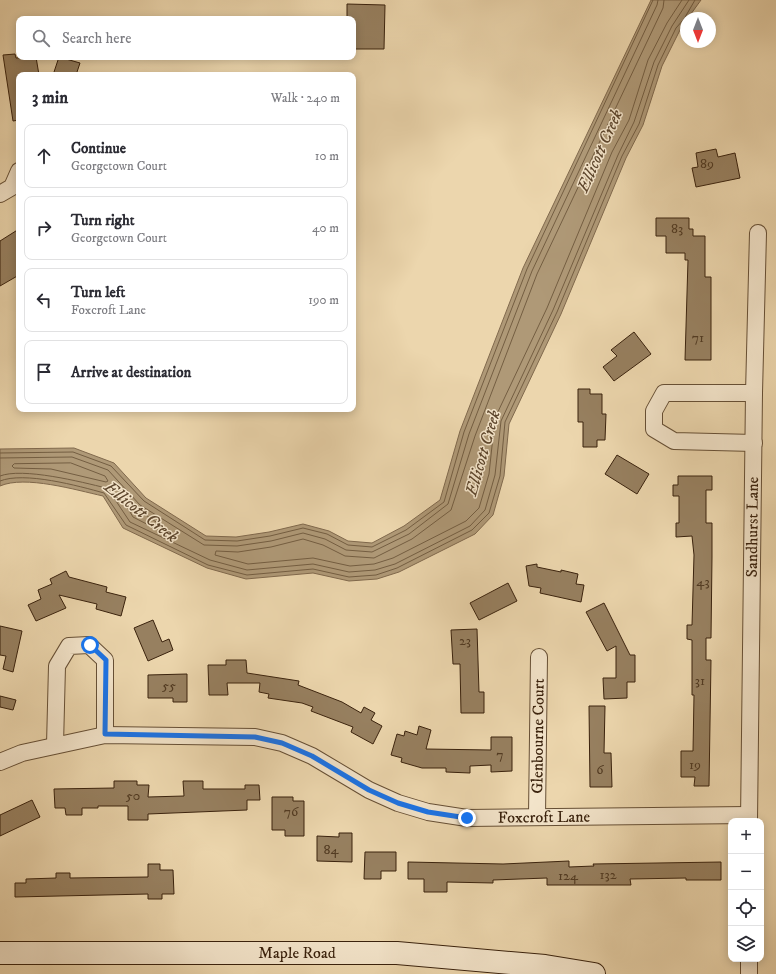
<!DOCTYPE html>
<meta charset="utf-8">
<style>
:root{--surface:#fff;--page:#f7f7f7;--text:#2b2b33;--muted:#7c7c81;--line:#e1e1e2}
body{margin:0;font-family:"IM FELL DW Pica",serif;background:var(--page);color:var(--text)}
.controls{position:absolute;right:12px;bottom:12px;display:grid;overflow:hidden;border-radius:8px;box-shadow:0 2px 10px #0003}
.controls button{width:36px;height:36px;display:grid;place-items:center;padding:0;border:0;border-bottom:1px solid var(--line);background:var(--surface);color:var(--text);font:20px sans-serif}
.compass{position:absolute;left:680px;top:12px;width:36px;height:36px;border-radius:50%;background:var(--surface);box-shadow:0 2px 10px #0003;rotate:180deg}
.stop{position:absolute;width:12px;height:12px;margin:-9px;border:3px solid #1a73e8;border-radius:50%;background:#fff}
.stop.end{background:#1a73e8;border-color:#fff;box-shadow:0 1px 4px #0008}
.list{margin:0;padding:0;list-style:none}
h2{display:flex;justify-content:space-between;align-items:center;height:52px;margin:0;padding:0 16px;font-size:17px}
h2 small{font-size:13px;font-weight:400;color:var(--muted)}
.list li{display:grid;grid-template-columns:26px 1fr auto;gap:12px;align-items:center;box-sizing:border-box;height:64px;margin:0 8px 8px;padding:0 8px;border:1px solid var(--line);border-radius:8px}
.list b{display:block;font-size:15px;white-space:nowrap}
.list p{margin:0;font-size:13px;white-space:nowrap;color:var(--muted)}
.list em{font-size:13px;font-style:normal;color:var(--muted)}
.icon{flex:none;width:22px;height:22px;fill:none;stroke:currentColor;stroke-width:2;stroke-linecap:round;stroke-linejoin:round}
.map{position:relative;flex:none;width:776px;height:974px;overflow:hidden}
.search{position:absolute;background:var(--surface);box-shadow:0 2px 10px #0003;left:16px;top:16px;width:340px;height:44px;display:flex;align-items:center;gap:10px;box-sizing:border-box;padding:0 14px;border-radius:8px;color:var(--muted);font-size:15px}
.panel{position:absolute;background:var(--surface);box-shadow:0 2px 10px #0003;left:16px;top:72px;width:340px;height:340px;border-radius:8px}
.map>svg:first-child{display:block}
</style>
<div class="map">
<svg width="776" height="974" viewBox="0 0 776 974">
<rect width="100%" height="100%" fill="#ecd6ad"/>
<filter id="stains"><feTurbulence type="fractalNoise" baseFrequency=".005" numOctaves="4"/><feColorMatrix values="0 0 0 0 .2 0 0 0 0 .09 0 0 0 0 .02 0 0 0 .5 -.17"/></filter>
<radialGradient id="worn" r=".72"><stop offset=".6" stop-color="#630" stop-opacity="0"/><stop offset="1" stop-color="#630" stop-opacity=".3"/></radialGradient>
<path fill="#af9977" stroke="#80694d" d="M651,0H701L688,18H686L662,66L643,125L626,158L561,314L509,424L504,476L493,515L475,534L399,572L377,579L349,581L313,573L246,579L207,568L123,528L103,496C76,490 25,475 0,486V449L74,448L114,463L146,498L206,536L236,537L269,532L303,524L329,531L348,541L372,543L404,526L440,500L460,431L523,268Z"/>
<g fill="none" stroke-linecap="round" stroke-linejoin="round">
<g stroke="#745e42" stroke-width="1">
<polyline points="664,0 663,8 537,274 475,436 451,510 412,539 374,558 345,556 323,545 303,539 271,547 238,552 216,551 215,555 248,564 313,558 350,566 374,564 393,558 466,521 479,508 489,474 495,418 547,308 612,152 629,120 648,60 667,23 682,0"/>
<polyline points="0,453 73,452 111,466 144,501 205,540 237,541 270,536 303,528 327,534 348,545 372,547 406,530 444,502 464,432 527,269 653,0"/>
<polyline points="0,458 72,457 108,470 140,505 204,545 237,546 271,541 303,533 325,539 346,550 372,552 409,534 448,504 469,434 532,271 657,5 658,0"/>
<polygon points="71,463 105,476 108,481 106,482 51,469 14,468 12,466 14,464"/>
<path d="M0,476C22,467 82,482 106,488L110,492L130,522L210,560L247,570L313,564L349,572L375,570L395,564L470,526L485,510L495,475L501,421L553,310L618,155L634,122L654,62L672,26L689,0"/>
<path d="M0,481C24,471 79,486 104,493L126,525L208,565L247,575L313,569L349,577L376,575L397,568L472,530L489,513L500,476L505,422L557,312L622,156L639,124L658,65L676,28L684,19L695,0"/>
<polygon points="127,499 138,510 170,531 170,534 166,534 133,517 124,502"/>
</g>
</g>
<g fill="#978060" stroke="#3a220d">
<polygon points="347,4 385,5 384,49 353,49 353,19 347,19"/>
<polygon points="15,54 16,58 36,57 39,75 19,75 19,120 13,121 3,55"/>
<polygon points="59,57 80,63 76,75 53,75"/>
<polygon points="716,149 718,157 735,153 740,178 696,187 692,168 698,167 696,153"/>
<polygon points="656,218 689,218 689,229 693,229 693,236 705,236 705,277 711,277 711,360 685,360 688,260 685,260 685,253 666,253 666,236 656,236"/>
<polygon points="19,229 19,275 0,286 0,241"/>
<polygon points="634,332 651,354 614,381 603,367 617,356 611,350"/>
<polygon points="578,389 590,389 590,394 602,394 602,414 606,414 605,440 597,440 597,447 583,447 583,422 578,422"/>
<polygon points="617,455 649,474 637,494 605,474"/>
<polygon points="678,476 712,476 712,490 706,490 706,523 712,523 712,557 711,638 706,638 706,660 711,660 709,786 694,786 695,777 681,777 681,751 693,751 694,695 692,695 692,640 687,639 687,625 692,625 694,555 692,536 676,537 676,523 679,523 679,496 673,496 673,485 678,485"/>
<polygon points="537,564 537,567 561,572 561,570 578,574 576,584 584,585 581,602 540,593 541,588 529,586 526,566"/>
<polygon points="66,571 69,577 107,587 106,592 126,597 121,616 96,609 97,604 59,595 66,608 36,621 28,605 41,599 38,590 52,584 50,579"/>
<polygon points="508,583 517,601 479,620 470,603"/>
<polygon points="604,603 630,655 635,655 635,682 627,682 627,698 604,699 603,678 616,678 616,646 607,651 586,612"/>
<polygon points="153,620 162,642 169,639 173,650 148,661 134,628"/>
<polygon points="0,626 22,631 13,672 3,669 6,656 0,655"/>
<polygon points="477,629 479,692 484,692 484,713 461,713 460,664 453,664 451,630"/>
<polygon points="226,660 246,660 247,673 299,681 298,685 342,702 361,713 364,707 375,713 371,720 382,726 373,744 351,732 353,727 311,711 313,707 302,703 268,698 269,694 259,692 260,683 227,683 228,695 209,695 208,665 226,665"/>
<polygon points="187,674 187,702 173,702 173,698 148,698 148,675"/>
<polygon points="0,696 16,700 13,710 0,707"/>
<polygon points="589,706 605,706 604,753 611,753 612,787 590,787"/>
<polygon points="419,726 431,730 426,749 491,750 491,737 512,737 512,771 491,772 491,765 470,766 470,773 446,772 446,768 422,768 401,762 402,758 391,755 397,734 404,736 405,731 417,735"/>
<polygon points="114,781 137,781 137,785 149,785 148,797 184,796 183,781 203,781 203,789 245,789 245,785 259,785 260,800 247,800 247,810 148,814 148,820 128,820 128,806 98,806 98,808 82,808 82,815 66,815 65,808 55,808 54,789 114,788"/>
<polygon points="272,797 293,797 293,801 304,801 304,836 285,836 285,830 272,830"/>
<polygon points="32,800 40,817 0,836 0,815"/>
<polygon points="339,833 352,833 352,862 317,861 317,836 339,837"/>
<polygon points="365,852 396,852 396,871 381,871 381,879 364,879"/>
<polygon points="569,861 569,867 594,866 593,864 721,862 721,880 686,880 686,878 630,879 631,885 547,885 547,878 493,880 493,883 447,882 447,892 424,892 424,879 408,879 408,862 503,864"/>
<polygon points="148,864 160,864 160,870 173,870 174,894 162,894 162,899 148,899 148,894 15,897 15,883 26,883 26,879 56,878 56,873 70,873 70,878 148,877"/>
</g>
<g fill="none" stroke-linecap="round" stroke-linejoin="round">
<g stroke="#664f35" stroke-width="18">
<g id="minor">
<polyline points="0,194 12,187 19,171"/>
<polyline points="754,443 674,441 654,429 654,411 664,393 754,393"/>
<polyline points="55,745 57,666 69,646 89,645 105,660 105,735"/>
<path id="s1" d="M0,762L22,753L105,735L255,737L282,743L312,756L369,790L398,803L428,812L467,818L749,815"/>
<path id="s2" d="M537,816L539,657"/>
<path id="s3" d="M749,821L754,393L758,233"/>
<polyline points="749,959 749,974"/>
</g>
</g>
<g stroke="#3a220d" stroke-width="24">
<g id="secondary">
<path id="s4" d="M0,953H397L545,966L594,974"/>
</g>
</g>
<use href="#minor" stroke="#f3e4ca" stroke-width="16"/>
<use href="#secondary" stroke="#f3e4ca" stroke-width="22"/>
</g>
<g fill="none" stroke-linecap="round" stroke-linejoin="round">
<polyline stroke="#1a73e8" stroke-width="5" points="90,645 106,660 105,734 255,737 282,743 312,756 369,790 398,803 428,812 467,818"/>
</g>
<g text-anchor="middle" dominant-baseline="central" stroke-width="3" stroke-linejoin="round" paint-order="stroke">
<g font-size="14" fill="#513a22">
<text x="707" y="164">89</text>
<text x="677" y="229">83</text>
<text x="698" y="338">71</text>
<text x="703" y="582">43</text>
<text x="465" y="641">23</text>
<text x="700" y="681">31</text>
<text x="169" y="686">55</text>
<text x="500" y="755">7</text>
<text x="695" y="765">19</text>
<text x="600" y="770">6</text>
<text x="133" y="796">50</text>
<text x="291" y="812">76</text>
<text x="331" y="850">84</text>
<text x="608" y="875">132</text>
<text x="568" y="876">124</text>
</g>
<g font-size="16" fill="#3a220d" stroke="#f3e4ca">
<text stroke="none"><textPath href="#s3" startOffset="294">Sandhurst Lane</textPath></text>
<text stroke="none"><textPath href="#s2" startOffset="80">Glenbourne Court</textPath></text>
<text stroke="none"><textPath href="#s1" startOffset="565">Foxcroft Lane</textPath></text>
<text stroke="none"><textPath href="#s4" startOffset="297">Maple Road</textPath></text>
</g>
<g font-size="17" font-style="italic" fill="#5d462d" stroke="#f3e4ca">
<text transform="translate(600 151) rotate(-66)">Ellicott Creek</text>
<text transform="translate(483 453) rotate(-74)">Ellicott Creek</text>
<text transform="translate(141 512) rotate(38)">Ellicott Creek</text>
</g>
</g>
<rect width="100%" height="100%" filter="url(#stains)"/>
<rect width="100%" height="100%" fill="url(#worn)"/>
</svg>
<div class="controls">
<button>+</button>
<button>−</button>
<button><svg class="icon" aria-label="locate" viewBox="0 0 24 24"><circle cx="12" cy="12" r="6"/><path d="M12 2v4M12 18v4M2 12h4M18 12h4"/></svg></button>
<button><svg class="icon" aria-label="layers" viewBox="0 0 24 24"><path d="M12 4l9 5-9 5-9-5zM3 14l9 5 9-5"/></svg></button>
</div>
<svg class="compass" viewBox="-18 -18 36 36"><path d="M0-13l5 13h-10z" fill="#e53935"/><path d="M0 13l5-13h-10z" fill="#7c7c81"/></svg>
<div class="stop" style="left:90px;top:645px"></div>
<div class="stop end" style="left:467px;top:818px"></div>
<div class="search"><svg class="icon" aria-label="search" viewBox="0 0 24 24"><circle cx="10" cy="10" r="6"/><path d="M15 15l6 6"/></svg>Search here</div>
<section class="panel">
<h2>3 min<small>Walk · 240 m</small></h2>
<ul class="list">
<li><svg class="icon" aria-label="ahead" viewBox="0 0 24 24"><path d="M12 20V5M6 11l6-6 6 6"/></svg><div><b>Continue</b><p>Georgetown Court</p></div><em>10 m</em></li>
<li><svg class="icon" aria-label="right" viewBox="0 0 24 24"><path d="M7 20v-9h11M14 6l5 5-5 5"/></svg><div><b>Turn right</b><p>Georgetown Court</p></div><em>40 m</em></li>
<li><svg class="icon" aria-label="left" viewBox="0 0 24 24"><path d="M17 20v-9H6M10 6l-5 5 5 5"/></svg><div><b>Turn left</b><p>Foxcroft Lane</p></div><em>190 m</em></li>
<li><svg class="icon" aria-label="arrive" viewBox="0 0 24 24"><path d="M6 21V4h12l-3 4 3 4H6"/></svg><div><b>Arrive at destination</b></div></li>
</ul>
</section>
</div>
